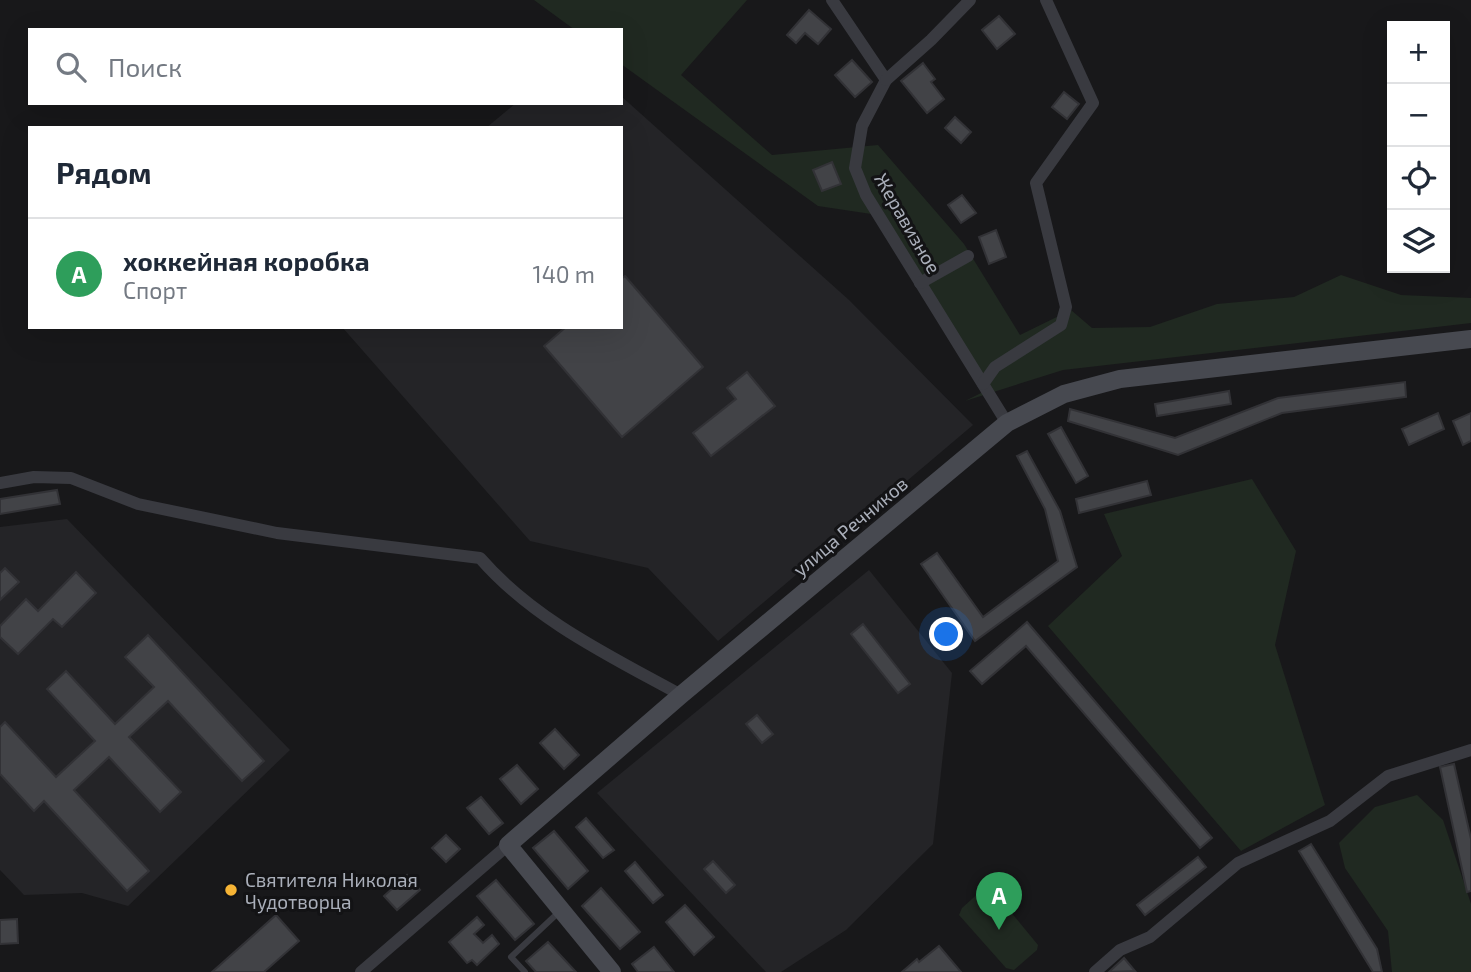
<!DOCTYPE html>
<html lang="ru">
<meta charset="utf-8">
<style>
:root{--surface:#fff;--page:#f2f2f3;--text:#1f2937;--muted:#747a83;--line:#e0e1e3;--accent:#806836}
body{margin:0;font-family:"Exo 2",sans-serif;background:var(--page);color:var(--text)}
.controls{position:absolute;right:21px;top:21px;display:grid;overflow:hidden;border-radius:0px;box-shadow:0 7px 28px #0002}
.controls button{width:63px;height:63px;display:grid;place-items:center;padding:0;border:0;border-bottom:2px solid var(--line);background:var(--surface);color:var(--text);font:35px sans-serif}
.you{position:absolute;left:947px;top:635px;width:24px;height:24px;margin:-18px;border:5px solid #fff;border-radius:50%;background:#1a73e8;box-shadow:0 0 0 10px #1a73e833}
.badge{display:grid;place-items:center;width:46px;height:46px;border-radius:50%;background:var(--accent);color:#fff;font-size:23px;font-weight:700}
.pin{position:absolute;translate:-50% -58px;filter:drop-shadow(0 2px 4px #0008)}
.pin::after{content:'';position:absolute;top:37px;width:24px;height:21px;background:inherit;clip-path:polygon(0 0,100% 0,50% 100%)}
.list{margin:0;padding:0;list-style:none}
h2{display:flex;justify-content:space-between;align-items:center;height:91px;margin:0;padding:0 28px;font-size:30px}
h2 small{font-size:23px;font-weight:400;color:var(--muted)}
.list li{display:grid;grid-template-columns:46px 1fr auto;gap:21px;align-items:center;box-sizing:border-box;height:112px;padding:0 28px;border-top:2px solid var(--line)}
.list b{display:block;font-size:26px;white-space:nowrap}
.list p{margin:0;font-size:23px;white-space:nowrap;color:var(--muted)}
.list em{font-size:23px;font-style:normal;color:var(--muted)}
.icon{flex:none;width:38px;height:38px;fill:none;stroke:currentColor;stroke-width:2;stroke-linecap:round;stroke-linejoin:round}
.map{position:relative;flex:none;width:1471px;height:972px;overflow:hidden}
.search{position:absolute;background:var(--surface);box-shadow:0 7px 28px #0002;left:28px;top:28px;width:595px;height:77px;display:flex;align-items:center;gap:18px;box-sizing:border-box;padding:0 24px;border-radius:0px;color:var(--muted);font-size:26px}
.panel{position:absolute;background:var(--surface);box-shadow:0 7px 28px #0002;left:28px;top:126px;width:595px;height:203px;border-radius:0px}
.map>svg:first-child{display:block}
</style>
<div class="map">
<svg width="1471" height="972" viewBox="0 0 1471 972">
<rect width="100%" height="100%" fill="#18181a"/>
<g fill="#242427">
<polygon points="621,96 849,300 973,425 718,641 648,568 530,541 342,327 621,327 621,128 486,128 516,103 621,103"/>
<polygon points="67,519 290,750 128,906 82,893 24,895 0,870 0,527"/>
<polygon points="869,570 952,673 933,844 846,930 781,972 766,972 597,793"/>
</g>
<g fill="#202921">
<polygon points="534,0 747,0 681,75 772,155 878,145 964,244 1020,335 1071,310 1092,328 1150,327 1217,304 1294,297 1341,275 1401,295 1471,298 1471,323 1063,370 965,401 983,392 878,215 818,206 621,64 621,30 575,30"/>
<polygon points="1252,479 1296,551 1275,645 1325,805 1241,851 1048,626 1122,556 1104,514"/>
<polygon points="1417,795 1443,820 1471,904 1471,972 1392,972 1388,931 1345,868 1339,843 1375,807"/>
<polygon points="983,889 992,889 1038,945 1037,950 1014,970 1006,968 959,915 962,908"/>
</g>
<g fill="#424347" stroke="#323236" stroke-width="2">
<polygon points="809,10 831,29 818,44 805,33 796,43 787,35"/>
<polygon points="999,16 1015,34 997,49 982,30"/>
<polygon points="852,60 872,82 855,97 835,75"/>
<polygon points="923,63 935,79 931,82 944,99 927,113 901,81"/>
<polygon points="1064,92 1079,104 1067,119 1052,107"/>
<polygon points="955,117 971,132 961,143 945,128"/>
<polygon points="832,162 841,184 822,191 813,170"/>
<polygon points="962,195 976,213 961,223 948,205"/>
<polygon points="996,230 1006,257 989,264 979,237"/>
<polygon points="625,276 703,367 622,437 544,346 566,327 621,327 621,279"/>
<polygon points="747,372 775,406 711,456 693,433 736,399 727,388"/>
<polygon points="1405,382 1406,397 1282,413 1178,455 1068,421 1070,409 1175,438 1278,398"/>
<polygon points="1229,391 1231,404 1157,416 1155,404"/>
<polygon points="1438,413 1444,429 1409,445 1402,429"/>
<polygon points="1471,413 1471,441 1463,445 1453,421"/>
<polygon points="1061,427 1088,476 1076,483 1048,434"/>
<polygon points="1027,451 1060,511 1077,567 975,641 921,564 937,553 983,617 1058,561 1045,509 1017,456"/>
<polygon points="1147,481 1151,495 1079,513 1076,499"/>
<polygon points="57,490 60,504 0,514 0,499"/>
<polygon points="5,568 19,582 0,600 0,573"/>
<polygon points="76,572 96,593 62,627 53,619 18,654 0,637 0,626 26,599 38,611"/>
<polygon points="1027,622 1212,838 1200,848 1026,646 982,684 970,671"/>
<polygon points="863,624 910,684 898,693 851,634"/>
<polygon points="148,635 264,761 242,781 168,701 129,737 181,792 160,812 109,757 74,790 149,871 127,891 44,801 34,811 0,774 0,727 5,722 56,777 95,741 47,689 66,671 115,724 154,687 125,657"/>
<polygon points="757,715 773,734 762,743 746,724"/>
<polygon points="555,729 579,755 564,769 540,743"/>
<polygon points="1454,764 1471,839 1471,891 1467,892 1440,767"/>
<polygon points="517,765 538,789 521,804 500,779"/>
<polygon points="481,797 503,823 489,834 467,808"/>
<polygon points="586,818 614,850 603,858 576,827"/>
<polygon points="554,831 588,871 568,889 533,848"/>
<polygon points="446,835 460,849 446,862 432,848"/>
<polygon points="1311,844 1377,949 1382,972 1373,972 1299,851"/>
<polygon points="1198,857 1206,867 1145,915 1137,905"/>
<polygon points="713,861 735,885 726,893 704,869"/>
<polygon points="635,862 663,895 653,903 625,871"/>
<polygon points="407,875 420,890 397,910 384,896"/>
<polygon points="496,880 534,924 515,940 477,896"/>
<polygon points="601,888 640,932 620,949 582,906"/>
<polygon points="685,905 714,937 694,955 666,922"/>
<polygon points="276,915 299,941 264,972 212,972"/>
<polygon points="477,917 484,925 474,934 483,943 492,935 499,944 477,965 472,960 467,963 449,942"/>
<polygon points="17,919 18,943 0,944 0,920"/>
<polygon points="548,942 576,972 536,972 526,961"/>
<polygon points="939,946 961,972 902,972 917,959 919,962"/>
<polygon points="654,947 674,972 638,972 632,964"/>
<polygon points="1124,958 1135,971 1109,972"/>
</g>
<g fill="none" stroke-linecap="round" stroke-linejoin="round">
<polyline stroke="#393a40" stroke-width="6" points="525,972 511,957 560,911"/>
<g stroke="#393a40" stroke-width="12">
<polyline points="832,0 886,80 862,126 855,168 866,195 1007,423"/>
<polyline points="886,80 931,40 970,0"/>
<polyline points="920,283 968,256"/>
<polyline points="983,384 995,367 1061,325 1066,307 1036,183 1093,103 1046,0"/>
<path d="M0,483L34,477L71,478L138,504L277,533L480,558C534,620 610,656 681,695"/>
<polyline points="361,972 508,845"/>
<polyline points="1095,972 1120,950 1150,937 1238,863 1330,821 1388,776 1471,750"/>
</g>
<polyline stroke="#474950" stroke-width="18" points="612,972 508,845 681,695 1007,423 1064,394 1120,379 1471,339"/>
</g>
<circle fill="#f6b435" stroke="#131315" stroke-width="2.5" cx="231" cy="890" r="7"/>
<g text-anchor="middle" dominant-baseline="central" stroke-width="6" stroke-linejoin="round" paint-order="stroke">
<g font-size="19" fill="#aaafba" stroke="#131315">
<text transform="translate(908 223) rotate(60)">Жеравизное</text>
<text transform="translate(850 526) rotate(-40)">улица Речников</text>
</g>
<g font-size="19" fill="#aaafba" stroke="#131315" text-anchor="start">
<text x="245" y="879">Святителя Николая<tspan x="245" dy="22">Чудотворца</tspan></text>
</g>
</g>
</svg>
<div class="controls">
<button>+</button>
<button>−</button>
<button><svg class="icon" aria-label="locate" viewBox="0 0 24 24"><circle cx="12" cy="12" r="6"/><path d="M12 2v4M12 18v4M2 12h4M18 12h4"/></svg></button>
<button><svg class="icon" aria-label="layers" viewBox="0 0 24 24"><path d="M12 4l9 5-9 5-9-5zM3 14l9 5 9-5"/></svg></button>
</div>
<div class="you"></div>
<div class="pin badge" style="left:999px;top:930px;background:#2e9e5b">A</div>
<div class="search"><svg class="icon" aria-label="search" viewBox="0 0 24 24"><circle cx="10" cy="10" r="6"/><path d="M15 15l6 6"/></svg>Поиск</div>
<section class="panel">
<h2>Рядом<small></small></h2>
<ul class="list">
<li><span class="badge" style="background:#2e9e5b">A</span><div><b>хоккейная коробка</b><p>Спорт</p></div><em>140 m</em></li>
</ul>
</section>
</div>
